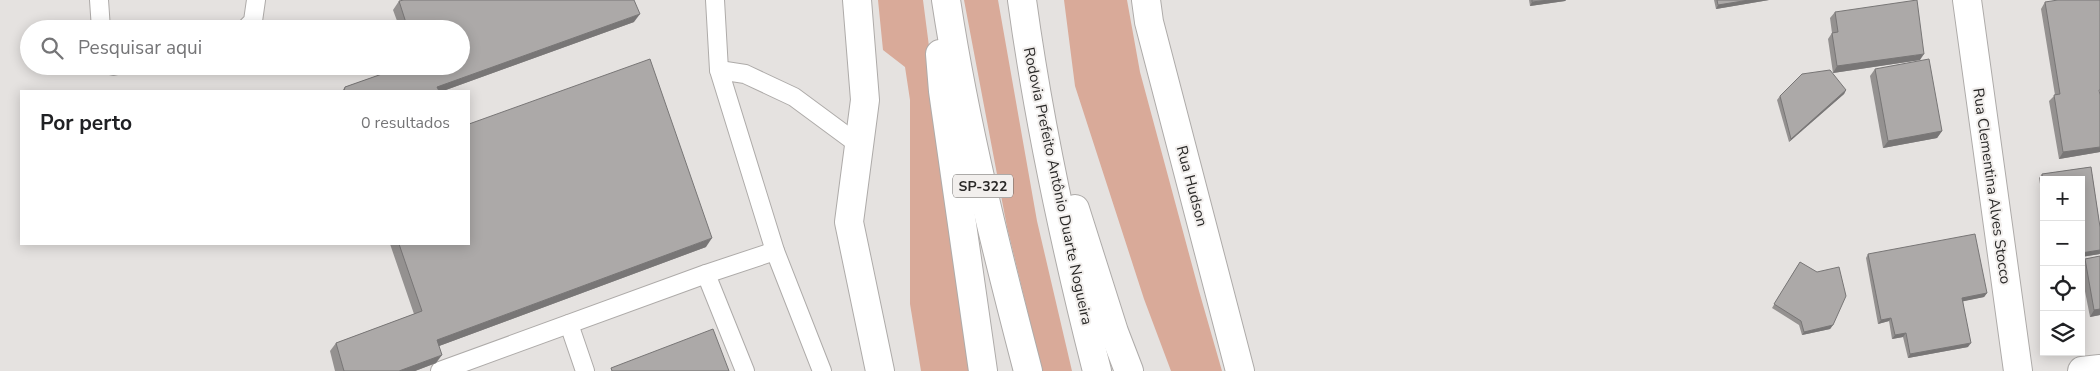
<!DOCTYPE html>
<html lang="pt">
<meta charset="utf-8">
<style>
:root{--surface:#fff;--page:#f2f2f2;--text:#202124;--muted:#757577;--line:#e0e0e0}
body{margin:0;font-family:"Nunito Sans",sans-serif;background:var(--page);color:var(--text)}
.controls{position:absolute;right:15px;bottom:15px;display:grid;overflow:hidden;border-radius:0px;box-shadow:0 2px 12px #0003}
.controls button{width:45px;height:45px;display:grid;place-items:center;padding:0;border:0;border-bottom:1px solid var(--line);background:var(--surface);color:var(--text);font:25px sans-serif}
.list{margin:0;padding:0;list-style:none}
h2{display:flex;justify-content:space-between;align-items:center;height:65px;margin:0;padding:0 20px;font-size:21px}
h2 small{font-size:16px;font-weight:400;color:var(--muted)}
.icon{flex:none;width:28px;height:28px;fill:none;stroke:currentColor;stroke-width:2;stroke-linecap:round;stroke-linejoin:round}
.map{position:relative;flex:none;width:2100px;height:371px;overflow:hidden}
.search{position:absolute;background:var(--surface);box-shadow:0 2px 12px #0003;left:20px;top:20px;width:450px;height:55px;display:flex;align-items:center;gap:12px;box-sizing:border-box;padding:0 18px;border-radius:28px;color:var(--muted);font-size:19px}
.panel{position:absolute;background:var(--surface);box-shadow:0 2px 12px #0003;left:20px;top:90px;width:450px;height:155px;border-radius:0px}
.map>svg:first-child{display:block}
</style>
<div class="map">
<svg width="2100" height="371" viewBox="0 0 2100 371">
<rect width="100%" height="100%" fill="#e5e2e0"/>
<g fill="#d9aa99">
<polygon points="878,0 923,0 971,371 921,371 910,304 910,100 905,67 883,50"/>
<polygon points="964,0 998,0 1037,221 1072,371 1042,371 1007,227"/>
<polygon points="1064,0 1127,0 1140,72 1199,291 1222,371 1171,371 1144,299 1075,86"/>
</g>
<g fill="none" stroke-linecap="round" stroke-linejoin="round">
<g stroke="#aeaba9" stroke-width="20">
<g id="service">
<polyline points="99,0 101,29"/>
<polyline points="715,0 719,70"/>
<polyline points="245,29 253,21 256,0"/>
<polyline points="113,66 114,66"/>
<polyline points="706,274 745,371"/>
<polyline points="569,324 585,371"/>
<polyline points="440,371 706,274 775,251"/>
<polyline points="822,371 775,251 719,70 745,74 794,97 859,145"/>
</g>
</g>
<g stroke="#aeaba9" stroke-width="30">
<g id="minor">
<polyline points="857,0 865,100 849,222 880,371"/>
<polyline points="1146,0 1149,22 1240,371"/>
<polyline points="1967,0 2018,371"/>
<polyline points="2082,371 2100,369"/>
</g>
</g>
<g stroke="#aeaba9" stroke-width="30">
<g id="motorway">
<path d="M946,0C965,125 996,249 1028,371"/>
<path d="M1022,0C1039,125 1066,249 1097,371"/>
<polyline points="940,54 943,91 983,371"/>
<polyline points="1075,209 1114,332 1129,371"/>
</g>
</g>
<use href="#service" stroke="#fff" stroke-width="18"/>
<use href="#minor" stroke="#fff" stroke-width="28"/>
<use href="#motorway" stroke="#fff" stroke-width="28"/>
</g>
<g fill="#949190">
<polygon points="1529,0 1566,0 1565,1 1530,6"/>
<polygon points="1714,0 1769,0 1716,9"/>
<polygon points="399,1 634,22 443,91 342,91 345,87 391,71 389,66 461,66 461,29 400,29 393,10"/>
<polygon points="2045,2 2100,152 2059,159 2049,101 2055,95 2041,9"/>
<polygon points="1835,12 1920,60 1833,73 1828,39 1832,33 1830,18"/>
<polygon points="1875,69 1942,131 1937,138 1883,148 1870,76"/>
<polygon points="1846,90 1844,94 1789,142 1777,100 1780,96"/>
<polygon points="2091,167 2100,227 2100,254 2081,257 2081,180 2044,180 2044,208 2039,178 2042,174"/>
<polygon points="390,244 469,244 706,247 439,346 436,363 415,371 335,371 330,351 336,343 414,314"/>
<polygon points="1868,254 1987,293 1984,297 1963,301 1968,347 1908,358 1903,337 1892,339 1889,321 1878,324 1866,258"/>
<polygon points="2100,256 2100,315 2090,317 2081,271 2081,264 2085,259"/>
<polygon points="1798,265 1833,325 1830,329 1802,335 1799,325 1772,308"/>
</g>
<g fill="#787676">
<polygon points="1549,0 1566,0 1565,1 1530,6 1532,2"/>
<polygon points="1749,0 1769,0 1716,9 1718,5"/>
<polygon points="640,14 634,22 443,91 434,91 437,87"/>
<polygon points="1924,54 1920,60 1833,73 1837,66"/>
<polygon points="1846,90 1844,94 1789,142 1791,139"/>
<polygon points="1942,131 1937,138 1883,148 1888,141"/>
<polygon points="2100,147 2100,152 2059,159 2063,152"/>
<polygon points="712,238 706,247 431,349 437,340"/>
<polygon points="2100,250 2100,254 2081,257 2081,253"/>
<polygon points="1987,293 1984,297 1960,302 1962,298"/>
<polygon points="2100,309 2100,315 2090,317 2094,310"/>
<polygon points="1891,318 1889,321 1878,324 1881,320"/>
<polygon points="1833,325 1830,329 1802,335 1804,332"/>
<polygon points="1906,333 1903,337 1892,339 1895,335"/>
<polygon points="1971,343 1968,347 1908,358 1910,354"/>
<polygon points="442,355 436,363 415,371 399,371"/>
</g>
<g fill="#aca9a8" stroke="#787676">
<polygon points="404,0 634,0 640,14 437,87 439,91 344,91 345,87 399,68 398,66 461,66 461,29 408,29 399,1"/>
<polygon points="1532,0 1549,0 1532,2"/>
<polygon points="1717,0 1749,0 1718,5"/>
<polygon points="1917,0 1924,54 1837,66 1832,33 1838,32 1835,12"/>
<polygon points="2058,0 2100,0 2100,90 2099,90 2100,95 2100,147 2063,152 2054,95 2060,94 2045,2"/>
<polygon points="650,59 712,238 437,340 442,355 399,371 344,371 336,343 422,311 399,244 469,244 469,124"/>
<polygon points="1929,59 1942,131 1888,141 1875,69"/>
<polygon points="1830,70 1846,90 1791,139 1780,96 1802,74"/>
<polygon points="2091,167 2100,227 2100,250 2081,253 2081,180 2044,180 2044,187 2042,174"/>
<polygon points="1975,234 1987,293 1962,298 1971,343 1910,354 1906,333 1895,335 1891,318 1881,320 1868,254"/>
<polygon points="2100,256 2100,309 2094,310 2085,259"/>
<polygon points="1800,262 1817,272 1839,267 1846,296 1833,325 1804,332 1801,321 1774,304"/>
<polygon points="713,329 729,371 612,371 611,368"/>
</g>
<g text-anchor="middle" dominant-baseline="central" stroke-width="4" stroke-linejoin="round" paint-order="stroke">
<rect fill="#f2efed" stroke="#666463" stroke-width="1" x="953" y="174.5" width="60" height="23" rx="4"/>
<g font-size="14" font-weight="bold" fill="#2a2928">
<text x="983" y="186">SP-322</text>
</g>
<g font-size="15" fill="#2a2928" stroke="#f2efed">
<text transform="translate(1058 186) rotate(78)">Rodovia Prefeito Antônio Duarte Nogueira</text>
<text transform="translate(1192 186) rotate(75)">Rua Hudson</text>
<text transform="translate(1992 186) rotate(82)">Rua Clementina Alves Stocco</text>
</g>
</g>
</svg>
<div class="controls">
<button>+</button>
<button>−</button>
<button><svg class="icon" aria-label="locate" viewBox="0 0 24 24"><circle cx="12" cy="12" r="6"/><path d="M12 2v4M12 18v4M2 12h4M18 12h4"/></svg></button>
<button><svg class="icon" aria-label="layers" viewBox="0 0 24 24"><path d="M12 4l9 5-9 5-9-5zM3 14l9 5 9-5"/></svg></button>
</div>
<div class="search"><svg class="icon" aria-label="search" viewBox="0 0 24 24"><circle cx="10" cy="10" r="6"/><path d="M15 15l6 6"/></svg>Pesquisar aqui</div>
<section class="panel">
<h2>Por perto<small>0 resultados</small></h2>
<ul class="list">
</ul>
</section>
</div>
